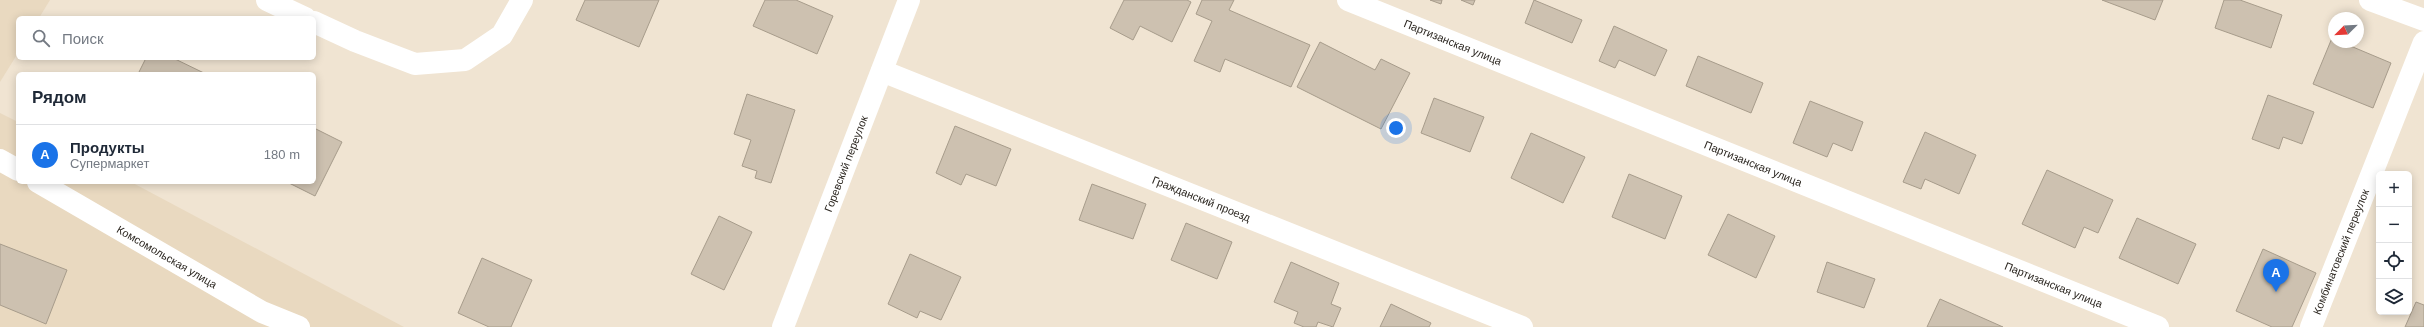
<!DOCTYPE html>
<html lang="ru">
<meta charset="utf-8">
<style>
:root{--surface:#fff;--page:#f6f6f7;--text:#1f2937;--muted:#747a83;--line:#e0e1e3;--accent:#1a73e8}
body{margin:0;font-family:Arial,sans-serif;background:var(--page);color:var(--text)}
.controls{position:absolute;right:12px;bottom:12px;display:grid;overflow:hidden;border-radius:6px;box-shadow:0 2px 10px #0003}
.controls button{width:36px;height:36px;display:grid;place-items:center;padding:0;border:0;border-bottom:1px solid var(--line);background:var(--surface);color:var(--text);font:20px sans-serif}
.compass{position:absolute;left:2328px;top:12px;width:36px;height:36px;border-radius:50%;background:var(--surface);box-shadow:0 2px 10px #0003;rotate:246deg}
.you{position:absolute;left:1396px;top:128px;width:14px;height:14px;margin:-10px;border:3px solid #fff;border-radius:50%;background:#1a73e8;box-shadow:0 0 0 6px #1a73e833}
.badge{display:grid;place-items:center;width:26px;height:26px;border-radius:50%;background:var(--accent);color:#fff;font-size:13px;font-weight:700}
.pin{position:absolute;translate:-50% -33px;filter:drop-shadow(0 1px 2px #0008)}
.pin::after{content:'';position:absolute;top:21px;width:14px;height:12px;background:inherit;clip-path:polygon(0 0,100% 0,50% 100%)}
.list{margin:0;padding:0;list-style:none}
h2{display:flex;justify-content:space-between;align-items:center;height:52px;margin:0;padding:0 16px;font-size:17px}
h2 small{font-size:13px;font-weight:400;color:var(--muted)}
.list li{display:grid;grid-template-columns:26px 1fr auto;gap:12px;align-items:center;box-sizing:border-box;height:60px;padding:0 16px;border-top:1px solid var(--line)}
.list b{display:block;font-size:15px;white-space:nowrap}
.list p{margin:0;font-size:13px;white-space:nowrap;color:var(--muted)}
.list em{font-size:13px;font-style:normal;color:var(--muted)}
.icon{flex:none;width:22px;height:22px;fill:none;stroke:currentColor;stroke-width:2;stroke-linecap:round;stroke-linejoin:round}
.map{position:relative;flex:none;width:2424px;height:327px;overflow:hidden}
.search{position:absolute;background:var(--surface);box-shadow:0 2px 10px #0003;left:16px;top:16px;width:300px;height:44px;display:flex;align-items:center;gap:10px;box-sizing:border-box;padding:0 14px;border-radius:6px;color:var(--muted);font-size:15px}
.panel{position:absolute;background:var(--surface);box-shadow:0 2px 10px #0003;left:16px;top:72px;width:300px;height:112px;border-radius:6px}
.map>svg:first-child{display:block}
</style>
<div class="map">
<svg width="2424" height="327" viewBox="0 0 2424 327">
<rect width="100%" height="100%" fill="#f0e4d2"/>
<g fill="#e9d9c0">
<polygon points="0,0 50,0 39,18 18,18 18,53 0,82"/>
<polygon points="0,113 18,122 18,182 131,182 404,327 0,327"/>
</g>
<g fill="#cdc1b0" stroke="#a79c8b">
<polygon points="585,0 659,0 639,47 576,20"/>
<polygon points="765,0 796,0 833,16 817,54 753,26"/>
<polygon points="1124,0 1187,0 1191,2 1172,42 1140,26 1133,40 1110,28"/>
<polygon points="1202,0 1234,0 1229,10 1310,45 1291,87 1225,59 1220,72 1194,61 1212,21 1196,14"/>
<polygon points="1430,0 1442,0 1441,4"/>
<polygon points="1461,0 1475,0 1473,5"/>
<polygon points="1534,0 1582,20 1572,43 1525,23"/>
<polygon points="2102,0 2163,0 2155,20"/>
<polygon points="2224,0 2240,0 2282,15 2271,48 2215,28"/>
<polygon points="1614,26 1667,50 1655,76 1619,60 1615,68 1599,61"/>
<polygon points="2332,38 2334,42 2341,42 2391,63 2373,108 2313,84"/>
<polygon points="1320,42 1375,70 1381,59 1410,73 1381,129 1297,87"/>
<polygon points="1698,56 1763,83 1751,113 1686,86"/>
<polygon points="146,58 173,58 206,74 138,74"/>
<polygon points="747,94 795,110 771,183 755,178 757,171 742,166 751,140 734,134"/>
<polygon points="2268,95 2314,112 2302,144 2283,137 2279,149 2252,139"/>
<polygon points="1434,98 1484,117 1470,152 1421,133"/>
<polygon points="1810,101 1863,122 1852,151 1833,143 1827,157 1793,143"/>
<polygon points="955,126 1011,149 996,186 966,174 961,185 936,173"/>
<polygon points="314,128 342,142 315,196 287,182 314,182"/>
<polygon points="1925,132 1976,155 1959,194 1925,179 1921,189 1903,182"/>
<polygon points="1531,133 1585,157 1563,203 1511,178"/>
<polygon points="2047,170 2113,200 2098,233 2084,227 2075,248 2022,224"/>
<polygon points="1629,174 1682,196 1665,239 1612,217"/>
<polygon points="1092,184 1146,204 1133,239 1079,220"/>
<polygon points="1728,214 1775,236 1756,278 1708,255"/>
<polygon points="719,216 752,232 724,290 691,274"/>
<polygon points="2137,218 2196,244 2178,284 2119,258"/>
<polygon points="1186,223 1232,242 1217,279 1171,260"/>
<polygon points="0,244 67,270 46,324 0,305"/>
<polygon points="2263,249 2316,273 2292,327 2272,327 2236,311"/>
<polygon points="910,254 961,277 941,320 920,311 917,318 888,304"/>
<polygon points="482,258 532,280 511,327 489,327 458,313"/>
<polygon points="1291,262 1339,283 1331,304 1341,308 1333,327 1318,322 1316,327 1304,327 1294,323 1298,312 1274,302"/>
<polygon points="1827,262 1875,279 1864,308 1817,292"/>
<polygon points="1940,299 2003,327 1927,327"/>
<polygon points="2416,302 2424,305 2424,327 2405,327"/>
<polygon points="1391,304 1431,323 1429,327 1380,327"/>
</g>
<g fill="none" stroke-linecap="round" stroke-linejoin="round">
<g stroke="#fff" stroke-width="22">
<polyline points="267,0 305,18"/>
<path id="s1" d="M1348,0L2158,327"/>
<polyline points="2370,0 2424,20"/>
<polyline points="314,22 355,41 415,64 465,60 502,35 522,0"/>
<path id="s2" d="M882,71L1522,327"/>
<polyline points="0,160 18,170"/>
<path id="s3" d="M38,182L262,312L299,327"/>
<path id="s4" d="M783,327L909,0"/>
<path id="s5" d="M2311,327L2424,42"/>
</g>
</g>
<g text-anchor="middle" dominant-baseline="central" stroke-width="3.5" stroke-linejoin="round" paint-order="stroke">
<g font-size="11" fill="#2c2721" stroke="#f0e4d2">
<text stroke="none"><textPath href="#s1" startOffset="113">Партизанская улица</textPath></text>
<text stroke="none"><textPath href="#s4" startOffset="175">Горевский переулок</textPath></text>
<text stroke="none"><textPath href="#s1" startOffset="437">Партизанская улица</textPath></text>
<text stroke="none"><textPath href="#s2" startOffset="344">Гражданский проезд</textPath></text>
<text stroke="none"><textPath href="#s5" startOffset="81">Комбинатовский переулок</textPath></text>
<text stroke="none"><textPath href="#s3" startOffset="149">Комсомольская улица</textPath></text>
<text stroke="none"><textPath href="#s1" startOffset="761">Партизанская улица</textPath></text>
</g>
</g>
</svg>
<div class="controls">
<button>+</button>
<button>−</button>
<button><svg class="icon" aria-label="locate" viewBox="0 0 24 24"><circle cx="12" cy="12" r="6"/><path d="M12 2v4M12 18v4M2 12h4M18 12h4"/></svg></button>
<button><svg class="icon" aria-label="layers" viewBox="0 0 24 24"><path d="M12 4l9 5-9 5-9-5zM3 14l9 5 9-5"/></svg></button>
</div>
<svg class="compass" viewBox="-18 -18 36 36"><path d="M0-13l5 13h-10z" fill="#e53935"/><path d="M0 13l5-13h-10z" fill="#747a83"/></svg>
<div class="you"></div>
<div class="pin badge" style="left:2276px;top:292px">A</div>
<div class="search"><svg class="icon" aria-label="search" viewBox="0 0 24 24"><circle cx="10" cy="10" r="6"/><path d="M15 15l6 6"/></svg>Поиск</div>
<section class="panel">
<h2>Рядом<small></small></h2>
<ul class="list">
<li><span class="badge">A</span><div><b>Продукты</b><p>Супермаркет</p></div><em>180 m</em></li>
</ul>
</section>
</div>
